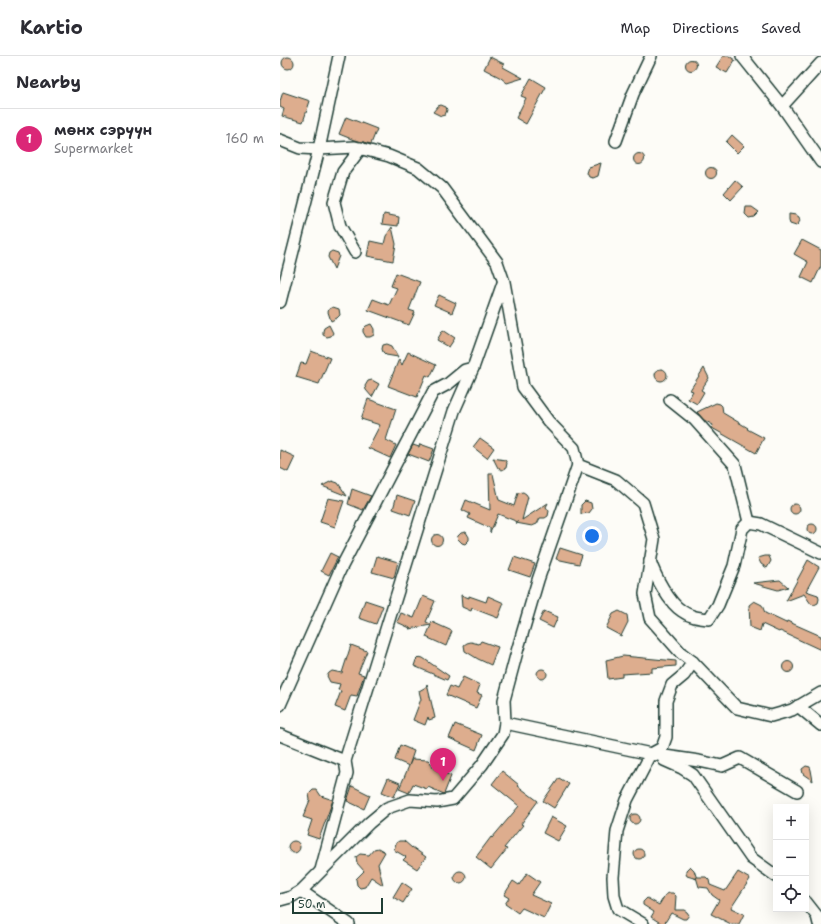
<!DOCTYPE html>
<meta charset="utf-8">
<style>
:root{--surface:#fff;--page:#f7f7f7;--text:#2b2b33;--muted:#7c7c81;--line:#e1e1e2;--accent:#db2777}
body{margin:0;font-family:"Shantell Sans",sans-serif;background:var(--page);color:var(--text)}
.controls{position:absolute;right:12px;bottom:12px;display:grid;overflow:hidden;border-radius:0px;box-shadow:0 4px 16px #0002}
.controls button{width:36px;height:36px;display:grid;place-items:center;padding:0;border:0;border-bottom:1px solid var(--line);background:var(--surface);color:var(--text);font:20px sans-serif}
.scale{position:absolute;left:12px;bottom:10px;width:91px;box-sizing:border-box;padding-left:4px;border:2px solid #1f3d34;border-top:0;font-size:11px;line-height:14px;white-space:nowrap;color:#1f3d34;-webkit-text-stroke:3px #fdfcf7;paint-order:stroke}
.you{position:absolute;left:312px;top:480px;width:14px;height:14px;margin:-10px;border:3px solid #fff;border-radius:50%;background:#1a73e8;box-shadow:0 0 0 6px #1a73e833}
.badge{display:grid;place-items:center;width:26px;height:26px;border-radius:50%;background:var(--accent);color:#fff;font-size:13px;font-weight:700}
.pin{position:absolute;translate:-50% -33px;filter:drop-shadow(0 1px 2px #0008)}
.pin::after{content:'';position:absolute;top:21px;width:14px;height:12px;background:inherit;clip-path:polygon(0 0,100% 0,50% 100%)}
.list{margin:0;padding:0;list-style:none}
h2{display:flex;justify-content:space-between;align-items:center;height:52px;margin:0;padding:0 16px;font-size:17px}
h2 small{font-size:13px;font-weight:400;color:var(--muted)}
.list li{display:grid;grid-template-columns:26px 1fr auto;gap:12px;align-items:center;box-sizing:border-box;height:60px;padding:0 16px;border-top:1px solid var(--line)}
.list b{display:block;font-size:15px;white-space:nowrap}
.list p{margin:0;font-size:13px;white-space:nowrap;color:var(--muted)}
.list em{font-size:13px;font-style:normal;color:var(--muted)}
.icon{flex:none;width:22px;height:22px;fill:none;stroke:currentColor;stroke-width:2;stroke-linecap:round;stroke-linejoin:round}
.map{position:relative;flex:none;width:541px;height:868px;overflow:hidden}
header{display:flex;align-items:center;gap:24px;box-sizing:border-box;height:56px;padding:0 20px;background:var(--surface);border-bottom:1px solid var(--line)}
header strong{font-size:19px}
nav{display:flex;gap:22px;margin-inline-start:auto;font-size:14px}
main{display:flex}
aside{flex:1;background:var(--surface)}
.map>svg:first-child{display:block}
</style>
<header>
<strong>Kartio</strong>
<nav><a>Map</a><a>Directions</a><a>Saved</a></nav>
</header>
<main>
<aside>
<h2>Nearby<small></small></h2>
<ul class="list">
<li><span class="badge">1</span><div><b>мөнх сэрүүн</b><p>Supermarket</p></div><em>160 m</em></li>
</ul>
</aside>
<div class="map">
<svg width="541" height="868" viewBox="0 0 541 868">
<rect width="100%" height="100%" fill="#fdfcf7"/>
<filter id="ink" filterUnits="userSpaceOnUse"><feTurbulence type="fractalNoise" baseFrequency=".025" numOctaves="2"/><feDisplacementMap in="SourceGraphic" scale="8" xChannelSelector="R" yChannelSelector="G"/><feConvolveMatrix kernelMatrix="1 2 1 2 8 2 1 2 1" color-interpolation-filters="sRGB"/></filter>
<g filter="url(#ink)">
<g fill="#ddad8e" stroke="#1f3d34">
<polygon points="443,0 449,0 455,4 447,17 436,11"/>
<circle cx="8" cy="7" r="6"/>
<polygon points="210,1 224,8 223,11 243,22 227,27 221,22 204,13"/>
<circle cx="411" cy="9" r="5.5"/>
<polygon points="251,22 266,31 246,68 236,62 246,42 241,40"/>
<polygon points="3,36 30,45 23,66 2,60 4,53 0,51 0,45"/>
<polygon points="161,49 166,51 167,54 165,59 161,60 153,56 158,50"/>
<polygon points="66,61 97,73 91,88 74,84 59,78"/>
<polygon points="452,79 464,90 457,97 446,86"/>
<circle cx="359" cy="103" r="5.5"/>
<polygon points="321,107 318,120 313,122 309,121 307,117 309,111"/>
<circle cx="431" cy="117" r="5.5"/>
<polygon points="455,124 463,131 451,144 444,137"/>
<polygon points="466,151 472,151 479,156 474,161 469,162 465,158"/>
<polygon points="104,158 119,161 118,170 102,168"/>
<polygon points="509,158 516,159 519,161 520,165 518,168 516,170 510,168 509,165"/>
<polygon points="112,171 116,188 113,205 87,200 90,185 104,188 106,180"/>
<polygon points="522,184 541,194 541,210 533,227 521,221 528,206 514,198"/>
<polygon points="52,195 58,197 59,200 54,213 48,201 49,197"/>
<polygon points="116,217 140,226 129,254 135,256 129,269 88,254 93,243 109,249 117,232 111,230"/>
<polygon points="159,239 176,247 172,257 154,249"/>
<polygon points="53,251 59,253 60,259 57,262 51,265 48,256 49,253"/>
<polygon points="91,268 94,273 94,279 90,281 86,281 83,276 83,273 86,270"/>
<polygon points="49,269 53,277 51,280 47,281 43,279 43,275 44,272"/>
<polygon points="163,274 175,282 169,291 157,284"/>
<polygon points="107,288 112,290 118,301 106,299 103,296 102,293 103,289"/>
<polygon points="31,295 50,302 39,328 16,321 21,307 26,308"/>
<polygon points="128,296 156,309 150,321 146,319 137,341 108,330 119,303 122,309"/>
<polygon points="424,312 429,322 421,334 424,336 417,348 408,343 413,335 410,334"/>
<circle cx="381" cy="319" r="6"/>
<polygon points="92,324 99,328 92,341 86,334 85,330 88,325"/>
<polygon points="88,343 116,353 106,384 116,389 110,402 88,392 100,369 81,363"/>
<polygon points="436,347 440,348 442,350 443,357 468,372 467,373 484,382 476,397 432,372 433,369 424,364 417,356"/>
<polygon points="200,382 214,392 207,402 193,391"/>
<polygon points="140,388 154,393 149,406 128,398 133,389 139,391"/>
<polygon points="0,394 15,401 8,416 0,412"/>
<polygon points="213,402 225,404 227,407 226,412 222,414 218,412"/>
<polygon points="209,418 213,418 219,444 234,450 238,437 243,436 246,438 248,441 242,464 268,447 266,451 269,455 268,460 265,462 260,462 257,468 252,470 236,467 238,466 218,458 210,477 210,472 188,462 190,458 182,454 186,444 210,454"/>
<polygon points="52,425 58,427 67,440 42,430"/>
<polygon points="72,433 91,440 83,454 68,448"/>
<polygon points="117,439 135,445 130,459 113,453"/>
<polygon points="48,442 64,445 55,471 40,466"/>
<polygon points="305,445 311,447 312,453 309,457 301,458 301,449"/>
<circle cx="515" cy="453" r="5"/>
<circle cx="532" cy="473" r="5"/>
<polygon points="186,476 189,481 189,484 185,488 182,487 177,482 178,480 181,477"/>
<circle cx="157" cy="484" r="5.5"/>
<polygon points="280,492 302,499 299,508 276,503"/>
<polygon points="50,497 58,501 49,519 41,515"/>
<polygon points="97,500 118,506 114,522 92,516"/>
<polygon points="485,500 489,500 491,505 487,512 481,508 478,502"/>
<polygon points="234,501 255,508 250,521 229,514"/>
<polygon points="528,504 539,511 526,535 538,539 539,543 538,547 534,549 531,548 524,538 506,545"/>
<polygon points="500,524 508,531 498,534 473,527"/>
<polygon points="181,539 189,542 189,540 206,546 208,540 224,547 218,562 192,552 191,555 182,551"/>
<polygon points="143,540 155,545 146,566 151,568 152,566 172,575 166,590 146,581 151,569 129,573 130,572 117,566 121,557 134,562"/>
<polygon points="85,544 103,550 96,568 79,562"/>
<polygon points="474,545 482,549 485,557 506,567 507,565 541,580 541,594 500,575 499,576 482,568 480,575 470,571 469,549"/>
<polygon points="264,555 278,561 273,572 259,565"/>
<polygon points="339,555 347,559 348,566 341,580 326,572 333,558"/>
<polygon points="201,585 218,591 211,609 198,603 185,595 184,589 187,587 191,586 199,588"/>
<polygon points="71,589 87,595 78,617 84,619 77,640 71,639 65,655 55,651 61,635 58,634 60,628 50,626 47,620 49,617 52,615 62,617"/>
<polygon points="343,600 396,605 396,610 372,612 372,616 342,618 342,621 328,623 326,604"/>
<polygon points="139,601 143,602 169,620 167,624 134,610 136,604"/>
<circle cx="508" cy="611" r="5.5"/>
<circle cx="262" cy="618" r="5"/>
<polygon points="183,621 200,629 197,637 202,639 196,652 166,639 170,630 177,633"/>
<polygon points="147,628 155,662 149,664 148,661 145,669 133,664 141,643 139,635 146,631"/>
<polygon points="175,668 202,679 196,694 169,682"/>
<polygon points="120,689 134,695 129,710 115,704"/>
<polygon points="132,703 148,704 151,707 153,712 171,720 164,738 148,731 147,733 133,728 129,737 119,733"/>
<polygon points="526,710 530,711 531,714 533,725 523,718 522,713"/>
<polygon points="222,715 239,729 238,730 258,745 241,768 243,769 224,792 227,793 211,813 196,801 211,781 212,782 239,750 212,728"/>
<polygon points="108,722 120,727 114,741 102,736"/>
<polygon points="279,722 289,728 274,752 263,745"/>
<polygon points="72,730 90,739 84,753 67,745"/>
<polygon points="33,734 37,734 41,740 53,744 39,783 27,779 32,764 23,761 30,744 29,738"/>
<circle cx="355" cy="763" r="5"/>
<polygon points="271,761 287,770 278,785 263,777"/>
<circle cx="14" cy="791" r="6"/>
<polygon points="119,785 124,785 132,792 132,791 146,801 137,813 123,804 126,801 114,794 116,787"/>
<polygon points="98,792 105,796 98,808 103,829 91,821 85,831 80,832 77,829 76,823 84,815 77,807 76,801 80,798 89,799 94,793"/>
<circle cx="359" cy="798" r="5"/>
<polygon points="410,810 414,814 417,823 407,820 406,818 406,814"/>
<circle cx="180" cy="821" r="6"/>
<polygon points="458,816 470,823 451,852 464,858 459,868 451,868 431,858 439,844 432,839 428,832 419,831 416,821 426,821 429,824 430,829 445,835"/>
<polygon points="247,817 260,826 251,839 271,848 264,862 242,852 238,857 225,848 229,842 224,839 233,825 239,829"/>
<polygon points="122,826 132,833 123,847 113,841"/>
<polygon points="389,837 393,837 396,840 395,854 404,854 407,856 409,859 406,863 403,863 391,857 384,868 382,868 371,861 374,856 363,849 363,846 367,842 379,849 385,839"/>
</g>
<g fill="none" stroke-linecap="round" stroke-linejoin="round">
<g stroke="#1f3d34" stroke-width="14">
<g id="street">
<polyline points="462,0 502,50 541,106"/>
<polyline points="502,50 541,7"/>
<polyline points="0,84 20,92 39,93 75,91 109,100 138,112 162,132 217,206 224,226 243,331 268,365 294,392 298,409 336,424 363,447 374,483 365,538 370,562 401,597 413,606 457,652 491,660 512,654 541,637"/>
<polyline points="336,85 353,38 371,0"/>
<polyline points="75,196 60,170 54,146 63,116 81,92"/>
<polyline points="0,246 39,93 59,0"/>
<polyline points="390,344 415,364 455,409 469,466"/>
<path d="M370,505C375,520 389,547 402,555C410,561 419,562 429,563L438,549L454,510L462,473L469,466L481,468L541,497"/>
<polyline points="0,649 60,514 153,336 168,328 185,314 193,312"/>
<polyline points="518,650 541,669"/>
<polyline points="225,667 224,644 238,592 258,524 298,409"/>
<polyline points="0,679 65,705"/>
<polyline points="384,704 402,712 413,719 471,802 496,820"/>
<polyline points="41,814 67,717 65,705 174,355 193,312 223,227"/>
<polyline points="21,835 69,868"/>
<polyline points="0,844 11,841 21,835 89,767 107,752 130,744 157,746 173,743 202,709 223,678 225,667 371,698 419,705 442,710 460,702 517,735"/>
<polyline points="526,846 537,860 539,868"/>
<polyline points="363,868 338,853 334,840 333,821 337,775 347,744 371,698 382,692 386,681 386,645 392,629 404,619 413,606"/>
</g>
</g>
<use href="#street" stroke="#fdfcf7" stroke-width="11"/>
</g>
</g>
</svg>
<div class="controls">
<button>+</button>
<button>−</button>
<button><svg class="icon" aria-label="locate" viewBox="0 0 24 24"><circle cx="12" cy="12" r="6"/><path d="M12 2v4M12 18v4M2 12h4M18 12h4"/></svg></button>
</div>
<div class="scale">50 m</div>
<div class="you"></div>
<div class="pin badge" style="left:163px;top:725px">1</div>
</div>
</main>
